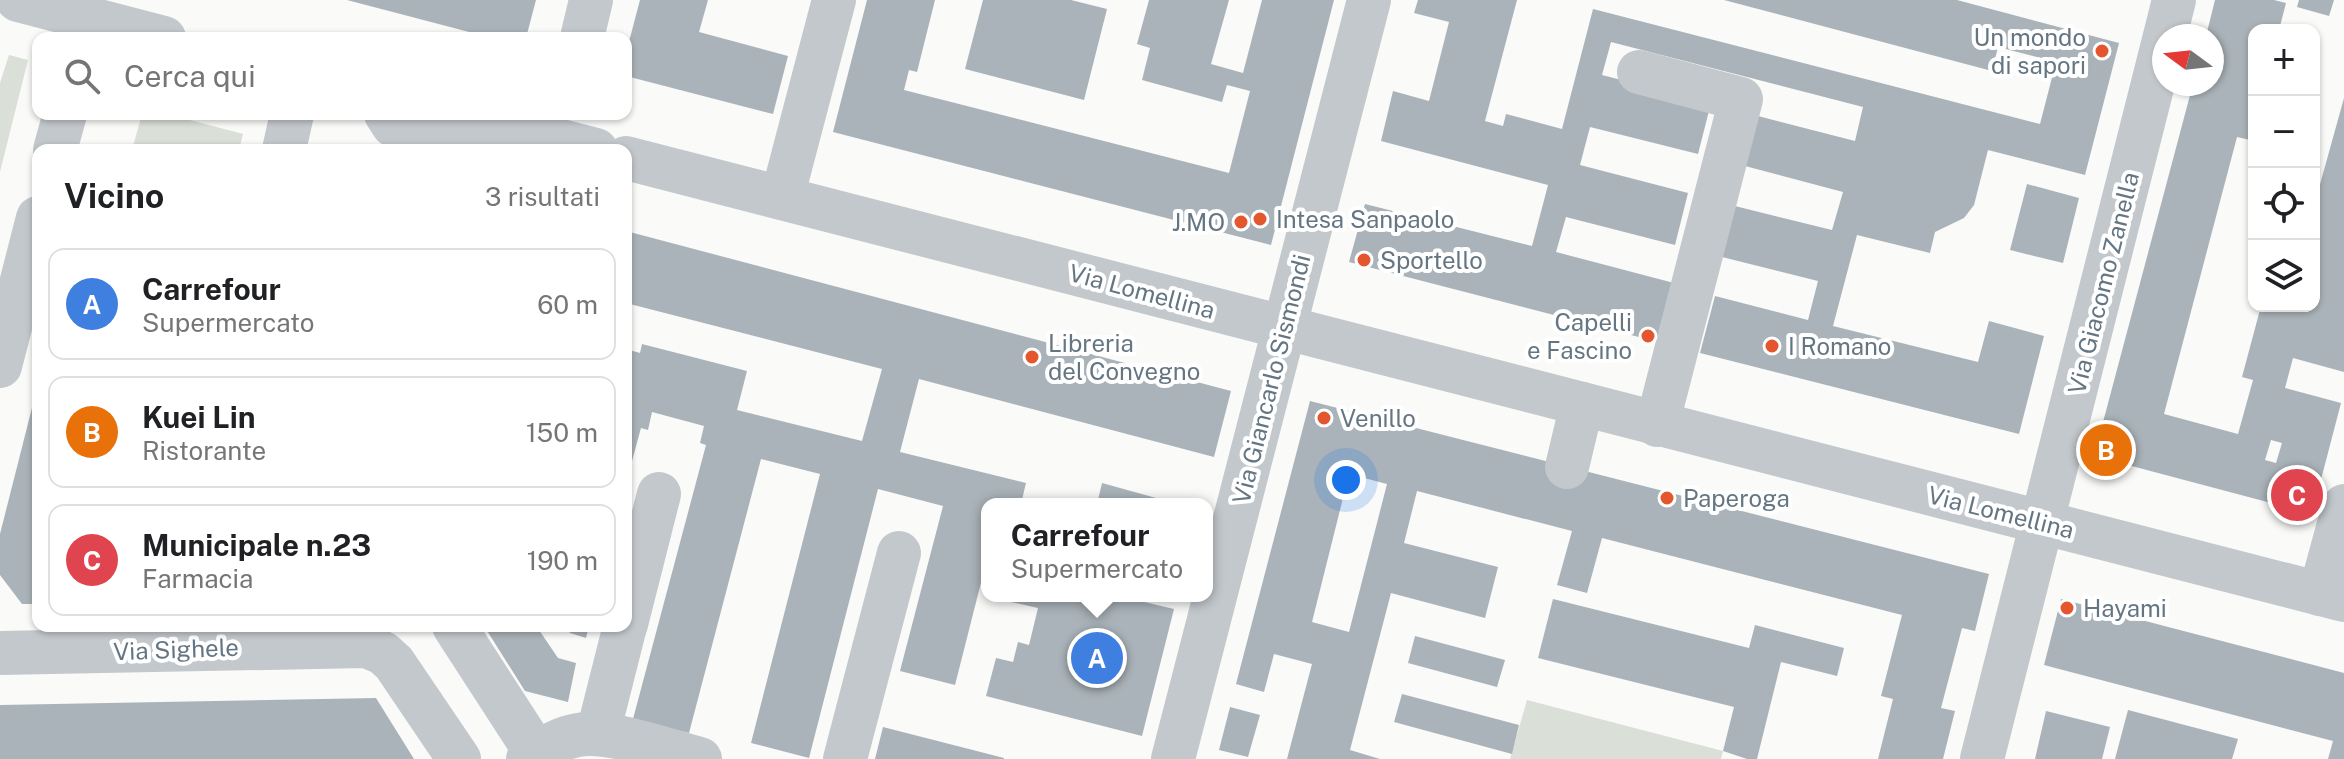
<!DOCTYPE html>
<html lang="it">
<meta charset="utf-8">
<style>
:root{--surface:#fff;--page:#f2f2f2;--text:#202124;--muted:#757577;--line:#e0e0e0;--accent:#111827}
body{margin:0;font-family:"Public Sans",sans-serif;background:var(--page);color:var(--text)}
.controls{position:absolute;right:24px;top:24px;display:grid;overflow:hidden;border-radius:16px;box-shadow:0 2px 6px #0004}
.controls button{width:72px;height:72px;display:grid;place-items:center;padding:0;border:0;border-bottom:2px solid var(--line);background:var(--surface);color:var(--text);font:40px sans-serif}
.compass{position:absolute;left:2152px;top:24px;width:72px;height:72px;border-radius:50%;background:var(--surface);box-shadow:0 2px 6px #0004;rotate:285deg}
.you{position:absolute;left:1346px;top:480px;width:28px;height:28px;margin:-20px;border:6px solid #fff;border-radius:50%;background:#1a73e8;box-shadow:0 0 0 12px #1a73e833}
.badge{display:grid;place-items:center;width:52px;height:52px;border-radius:50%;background:var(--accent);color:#fff;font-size:26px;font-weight:700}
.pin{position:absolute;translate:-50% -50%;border:4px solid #fff;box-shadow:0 2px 8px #0006}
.popup{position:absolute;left:981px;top:498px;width:232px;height:104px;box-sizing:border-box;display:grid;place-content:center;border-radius:16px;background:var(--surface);filter:drop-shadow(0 2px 6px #0005);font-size:26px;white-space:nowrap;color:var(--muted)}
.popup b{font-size:30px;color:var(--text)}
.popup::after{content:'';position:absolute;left:50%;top:100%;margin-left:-16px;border:16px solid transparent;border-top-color:var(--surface)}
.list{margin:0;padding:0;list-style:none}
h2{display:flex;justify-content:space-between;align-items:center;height:104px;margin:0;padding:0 32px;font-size:34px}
h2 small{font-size:26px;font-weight:400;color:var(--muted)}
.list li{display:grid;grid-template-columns:52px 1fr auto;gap:24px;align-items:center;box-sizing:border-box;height:112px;margin:0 16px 16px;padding:0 16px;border:2px solid var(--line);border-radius:16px}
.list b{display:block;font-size:30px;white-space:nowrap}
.list p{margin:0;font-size:26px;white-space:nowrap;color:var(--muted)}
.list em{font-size:26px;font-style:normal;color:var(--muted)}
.icon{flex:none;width:44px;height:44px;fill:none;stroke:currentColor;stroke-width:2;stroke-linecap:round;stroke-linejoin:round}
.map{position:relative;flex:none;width:2344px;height:759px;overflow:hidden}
.search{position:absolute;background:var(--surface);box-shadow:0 2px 6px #0004;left:32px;top:32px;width:600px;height:88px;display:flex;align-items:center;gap:20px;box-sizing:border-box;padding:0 28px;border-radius:16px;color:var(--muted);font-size:30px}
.panel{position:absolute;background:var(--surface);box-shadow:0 2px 6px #0004;left:32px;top:144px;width:600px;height:488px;border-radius:16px}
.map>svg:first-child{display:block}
</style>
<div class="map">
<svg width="2344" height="759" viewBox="0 0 2344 759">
<rect width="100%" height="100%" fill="#fafaf8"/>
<g fill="#dadfd7">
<polygon points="9,55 28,60 0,172 0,83"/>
<polygon points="142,114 167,114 243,134 239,150 132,150"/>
<polygon points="1527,700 1723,751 1721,759 1510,759"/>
</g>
<g fill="#aab3b9" fill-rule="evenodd">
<polygon points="347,0 536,0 526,38 492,38"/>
<polygon points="640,0 708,0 699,32 788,56 773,114 626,76 626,53"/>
<polygon points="867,0 935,0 917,72 909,70 904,90 1229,173 1250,91 1227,85 1222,102 1142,80 1150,48 1137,44 1149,0 1229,0 1211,64 1243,73 1262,0 1334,0 1271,245 833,132"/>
<polygon points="983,0 1071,0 1107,9 1084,100 965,69"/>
<polygon points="1418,0 1517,0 1485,121 1503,126 1506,114 1562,129 1593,9 2040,124 2056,62 1998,47 1992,71 1724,0 1957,0 2119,43 2085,175 1988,150 1974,205 1964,218 1935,232 1930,253 1857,235 1833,326 1978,362 1989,321 2044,336 2019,434 1700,353 1715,296 1808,320 1818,281 1722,257 1735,206 1832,230 1843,192 1745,166 1758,116 1855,141 1863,107 1611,42 1602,75 1711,103 1698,154 1590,127 1580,165 1688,193 1675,245 1566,217 1556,252 1674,283 1658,342 1349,262 1365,204 1532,246 1548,185 1381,141 1393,91 1429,101 1449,22 1414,13"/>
<path d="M2215,0H2274L2286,3L2279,30H2254V124L2250,140L2237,137L2164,414L2238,434L2253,380L2242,377L2261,306H2314V206L2344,98V372L2293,358L2285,388L2341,403L2312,514L2094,456L2193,84H2212V36H2206ZM2271,440L2282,443L2276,463L2265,460Z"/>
<polygon points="2299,0 2334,0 2329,16 2297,7"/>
<polygon points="2027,184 2079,198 2063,263 2010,250"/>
<polygon points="626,231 1231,391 1214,457 919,379 900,452 1026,483 1021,504 987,504 987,559 955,685 900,671 943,506 878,489 809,758 751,743 820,474 761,459 689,733 633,719 706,445 700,443 704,426 652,412 648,430 641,428 626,483 626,349 640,353 642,344 747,371 737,410 862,441 882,369 626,303"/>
<polygon points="37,388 38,604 22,604 0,575 0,534"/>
<path d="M1310,401L1989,574L1975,631L1962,628L1941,708L1955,711L1943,759H1878L1893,699L1881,696L1902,615L1602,538L1587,593L1557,585L1572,531L1417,491L1404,543L1498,567L1485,618L1391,593L1350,750L1380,759H1287L1312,664L1274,654L1264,692L1236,684ZM1349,474L1387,484L1349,632L1312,622Z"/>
<polygon points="1102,483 1167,501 1166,504 1097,504"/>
<polygon points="1012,596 1142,596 1140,601 1174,609 1142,736 986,696 996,658 1013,662 1018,642 1029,645 1038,608 1011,602"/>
<polygon points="1553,599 1749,648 1755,625 1844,648 1837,676 1781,662 1757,759 1747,759 1723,751 1734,707 1538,658"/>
<polygon points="2061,599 2344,673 2344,759 2328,759 2333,741 2044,665"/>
<polygon points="484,626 544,626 539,630 558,658 576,663 568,702 525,691"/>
<polygon points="565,626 589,626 586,638 570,633"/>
<polygon points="1415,636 1505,660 1497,687 1408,663"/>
<polygon points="1402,694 1519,725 1512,754 1394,722"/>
<polygon points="376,698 414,759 0,759 0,705"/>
<polygon points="1230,707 1260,715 1248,757 1219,750"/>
<polygon points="2128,710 2238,739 2232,759 2115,759"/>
<polygon points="2046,711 2110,727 2102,759 2035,759"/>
<polygon points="883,727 1004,758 1004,759 875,759"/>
</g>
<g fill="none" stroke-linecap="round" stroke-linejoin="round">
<g stroke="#c3c8cc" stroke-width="44">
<polyline points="18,0 164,38"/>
<polyline points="2165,36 2174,0"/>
<polyline points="582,38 591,0"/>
<polyline points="1639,72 1741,99 1657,425"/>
<polyline points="386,114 393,125 490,150"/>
<polyline points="457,114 596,150"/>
<polyline points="55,150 65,114"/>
<polyline points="284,150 292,114"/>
<polyline points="626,158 2344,600"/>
<polyline points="782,198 834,0"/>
<polyline points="0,366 38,218"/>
<polyline points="1567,467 1582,404"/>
<polyline points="2320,594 2344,506"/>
<polyline points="626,624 659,494"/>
<polyline points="454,626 540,759"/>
<polyline points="0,653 366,646 383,653 394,663 459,759"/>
<polyline points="598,733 625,626"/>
<path d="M528,759C543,749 559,738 578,735C608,729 668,751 700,759"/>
<polyline points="845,759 899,553"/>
<polyline points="1173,759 1369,0"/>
<polyline points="1982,759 2164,40"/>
</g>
</g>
<g fill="#e4572e" stroke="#fff" stroke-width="3">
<circle cx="2102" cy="51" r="8"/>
<circle cx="1260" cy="219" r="8"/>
<circle cx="1241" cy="222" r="8"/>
<circle cx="1364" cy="260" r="8"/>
<circle cx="1648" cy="336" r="8"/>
<circle cx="1772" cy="346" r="8"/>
<circle cx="1032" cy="357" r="8"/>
<circle cx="1324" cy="418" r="8"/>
<circle cx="1667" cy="498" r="8"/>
<circle cx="2067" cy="608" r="8"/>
</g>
<g text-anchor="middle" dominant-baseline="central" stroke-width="8" stroke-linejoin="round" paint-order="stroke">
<g font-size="24" fill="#657683" stroke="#fff" text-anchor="start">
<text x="2086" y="37" text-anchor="end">Un mondo<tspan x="2086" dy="28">di sapori</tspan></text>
<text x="1276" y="219">Intesa Sanpaolo</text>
<text x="1225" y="222" text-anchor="end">J.MO</text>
<text x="1380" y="260">Sportello</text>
<text x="1632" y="322" text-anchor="end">Capelli<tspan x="1632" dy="28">e Fascino</tspan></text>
<text x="1048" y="343">Libreria<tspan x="1048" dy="28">del Convegno</tspan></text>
<text x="1788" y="346">I Romano</text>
<text x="1340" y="418">Venillo</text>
<text x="1683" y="498">Paperoga</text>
<text x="2083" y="608">Hayami</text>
</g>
<g font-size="24" fill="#657683" stroke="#fff">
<text transform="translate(2103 283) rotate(-76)">Via Giacomo Zanella</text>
<text transform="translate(1142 291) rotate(15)">Via Lomellina</text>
<text transform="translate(1271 379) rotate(-76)">Via Giancarlo Sismondi</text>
<text transform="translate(2001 512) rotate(14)">Via Lomellina</text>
<text transform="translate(176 649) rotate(-2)">Via Sighele</text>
</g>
</g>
</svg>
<div class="controls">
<button>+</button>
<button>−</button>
<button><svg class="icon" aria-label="locate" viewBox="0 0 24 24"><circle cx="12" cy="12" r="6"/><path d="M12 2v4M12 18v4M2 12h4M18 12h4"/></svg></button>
<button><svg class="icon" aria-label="layers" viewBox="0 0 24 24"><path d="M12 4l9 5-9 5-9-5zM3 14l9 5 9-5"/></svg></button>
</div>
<svg class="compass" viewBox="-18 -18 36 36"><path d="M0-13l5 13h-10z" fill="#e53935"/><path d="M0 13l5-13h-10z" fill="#757577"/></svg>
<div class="you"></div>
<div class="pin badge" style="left:1097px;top:658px;background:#3f7fe0">A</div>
<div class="popup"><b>Carrefour</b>Supermercato</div>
<div class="pin badge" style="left:2106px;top:450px;background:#e8710a">B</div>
<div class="pin badge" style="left:2297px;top:495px;background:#e0444e">C</div>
<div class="search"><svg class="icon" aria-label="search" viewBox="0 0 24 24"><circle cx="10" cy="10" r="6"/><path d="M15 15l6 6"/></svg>Cerca qui</div>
<section class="panel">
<h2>Vicino<small>3 risultati</small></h2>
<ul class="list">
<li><span class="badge" style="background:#3f7fe0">A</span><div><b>Carrefour</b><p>Supermercato</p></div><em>60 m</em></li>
<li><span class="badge" style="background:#e8710a">B</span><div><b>Kuei Lin</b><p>Ristorante</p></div><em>150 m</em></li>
<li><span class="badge" style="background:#e0444e">C</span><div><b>Municipale n.23</b><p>Farmacia</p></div><em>190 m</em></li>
</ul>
</section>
</div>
